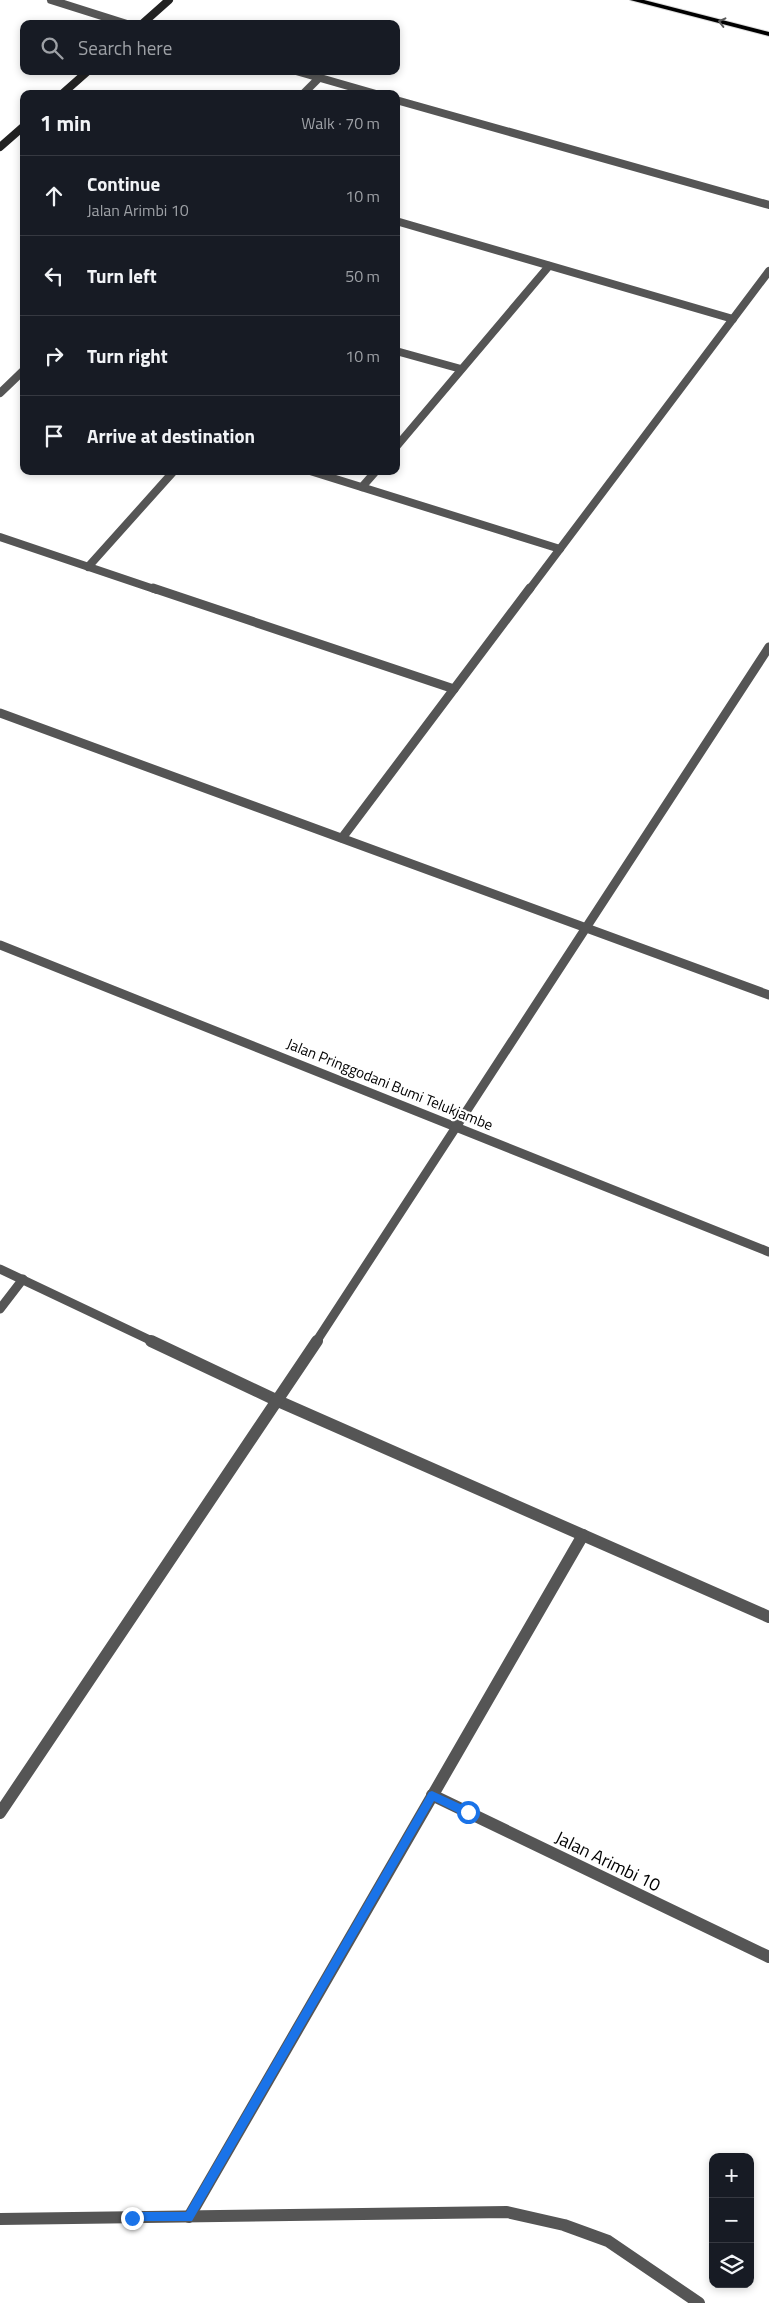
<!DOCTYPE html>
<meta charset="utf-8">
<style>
:root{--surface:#171b24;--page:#20242c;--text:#f1f3f6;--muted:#9ea1a6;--line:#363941}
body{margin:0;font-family:"Titillium Web",sans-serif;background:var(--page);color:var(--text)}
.controls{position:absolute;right:15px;bottom:15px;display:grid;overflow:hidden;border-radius:10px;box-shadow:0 2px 8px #0003}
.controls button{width:45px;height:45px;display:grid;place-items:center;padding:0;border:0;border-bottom:1px solid var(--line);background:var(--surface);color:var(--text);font:25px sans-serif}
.stop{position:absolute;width:15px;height:15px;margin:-11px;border:4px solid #1a73e8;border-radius:50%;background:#fff}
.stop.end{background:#1a73e8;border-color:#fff;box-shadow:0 1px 5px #0008}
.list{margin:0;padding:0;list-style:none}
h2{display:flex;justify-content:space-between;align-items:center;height:65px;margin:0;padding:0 20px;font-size:21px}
h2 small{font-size:16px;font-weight:400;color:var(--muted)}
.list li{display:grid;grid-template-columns:32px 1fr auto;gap:15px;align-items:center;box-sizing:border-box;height:80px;padding:0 20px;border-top:1px solid var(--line)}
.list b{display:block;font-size:19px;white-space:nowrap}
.list p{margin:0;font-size:16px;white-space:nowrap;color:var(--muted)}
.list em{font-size:16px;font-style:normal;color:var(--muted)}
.icon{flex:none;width:28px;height:28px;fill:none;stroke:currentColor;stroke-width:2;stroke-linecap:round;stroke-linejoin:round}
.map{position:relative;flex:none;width:769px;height:2303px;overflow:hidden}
.search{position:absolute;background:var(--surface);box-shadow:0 2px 8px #0003;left:20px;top:20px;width:380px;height:55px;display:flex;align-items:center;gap:12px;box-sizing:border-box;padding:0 18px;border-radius:10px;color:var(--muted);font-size:19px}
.panel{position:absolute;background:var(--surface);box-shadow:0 2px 8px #0003;left:20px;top:90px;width:380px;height:385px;border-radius:10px}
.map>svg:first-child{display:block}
</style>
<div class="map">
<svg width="769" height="2303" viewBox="0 0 769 2303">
<rect width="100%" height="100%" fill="#fff"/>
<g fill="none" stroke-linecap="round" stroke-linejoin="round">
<g stroke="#dbdbdb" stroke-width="2">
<polygon id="primary" points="630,0 644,0 769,32 769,36"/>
</g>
<g stroke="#555" stroke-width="8">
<polyline points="51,0 127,24"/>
<polyline points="296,71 376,94"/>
<polyline points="303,94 319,78"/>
<polyline points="396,100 769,205"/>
<polyline points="396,221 733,319"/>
<polyline points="396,351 461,369"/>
<polyline points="0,393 24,370"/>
<polyline points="396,447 549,266"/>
<polyline points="310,471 560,549"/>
<polyline points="362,487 376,471"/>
<polyline points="0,537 157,590"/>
<polyline points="88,567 174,471"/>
<polyline points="529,590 769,271"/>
</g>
<g stroke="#555" stroke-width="9">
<polyline points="153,588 454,689"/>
<polyline points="0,713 769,995"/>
<polyline points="342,838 530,588"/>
<polyline points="0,945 769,1252"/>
<polyline points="0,1269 154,1342"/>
<polyline points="0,1309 23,1279"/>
<polyline points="316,1342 769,647"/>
</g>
<g stroke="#555" stroke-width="12">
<polyline points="151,1341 278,1401 769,1617"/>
<polyline points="432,1795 769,1957"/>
<polyline points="0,1813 317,1341"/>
<polyline points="189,2217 583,1535"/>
<polyline points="0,2219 507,2212 564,2225 608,2241 699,2303"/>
</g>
<g stroke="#222" stroke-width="8">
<polyline points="142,24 169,0"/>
<polyline points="62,94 88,71"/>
<polyline points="0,147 24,126"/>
</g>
<use href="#primary" fill="#000" fill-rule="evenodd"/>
</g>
<defs><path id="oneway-chevron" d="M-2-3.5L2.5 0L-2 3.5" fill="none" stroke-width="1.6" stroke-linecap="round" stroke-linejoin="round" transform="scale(1.25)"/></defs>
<use stroke="#595959" href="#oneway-chevron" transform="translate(722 22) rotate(-166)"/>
<polygon fill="#1a73e8" points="432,1791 471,1809 471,1816 464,1816 434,1801 192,2221 128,2221 127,2218 132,2212 186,2212 429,1792"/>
<g text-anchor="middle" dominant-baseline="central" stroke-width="4.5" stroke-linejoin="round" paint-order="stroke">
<g font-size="15" fill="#000" stroke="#fff">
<text transform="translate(390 1084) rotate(22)">Jalan Pringgodani Bumi Telukjambe</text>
</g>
<g font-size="18" fill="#000" stroke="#fff">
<text transform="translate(608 1861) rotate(26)">Jalan Arimbi 10</text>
</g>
</g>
</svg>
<div class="controls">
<button>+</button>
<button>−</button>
<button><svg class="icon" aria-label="layers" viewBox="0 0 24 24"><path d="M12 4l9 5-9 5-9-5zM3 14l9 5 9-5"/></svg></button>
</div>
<div class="stop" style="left:468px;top:1812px"></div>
<div class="stop end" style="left:132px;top:2218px"></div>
<div class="search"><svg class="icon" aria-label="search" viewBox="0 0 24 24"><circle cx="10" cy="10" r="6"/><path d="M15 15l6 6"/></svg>Search here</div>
<section class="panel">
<h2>1 min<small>Walk · 70 m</small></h2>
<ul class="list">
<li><svg class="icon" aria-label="ahead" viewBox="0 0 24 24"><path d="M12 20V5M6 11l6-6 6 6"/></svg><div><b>Continue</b><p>Jalan Arimbi 10</p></div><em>10 m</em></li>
<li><svg class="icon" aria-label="left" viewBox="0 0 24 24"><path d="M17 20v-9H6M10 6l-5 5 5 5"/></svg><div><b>Turn left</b></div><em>50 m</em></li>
<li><svg class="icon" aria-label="right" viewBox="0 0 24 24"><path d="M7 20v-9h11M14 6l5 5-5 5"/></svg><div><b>Turn right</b></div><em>10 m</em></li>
<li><svg class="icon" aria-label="arrive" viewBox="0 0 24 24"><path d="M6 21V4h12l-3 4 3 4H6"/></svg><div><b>Arrive at destination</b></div></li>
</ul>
</section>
</div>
